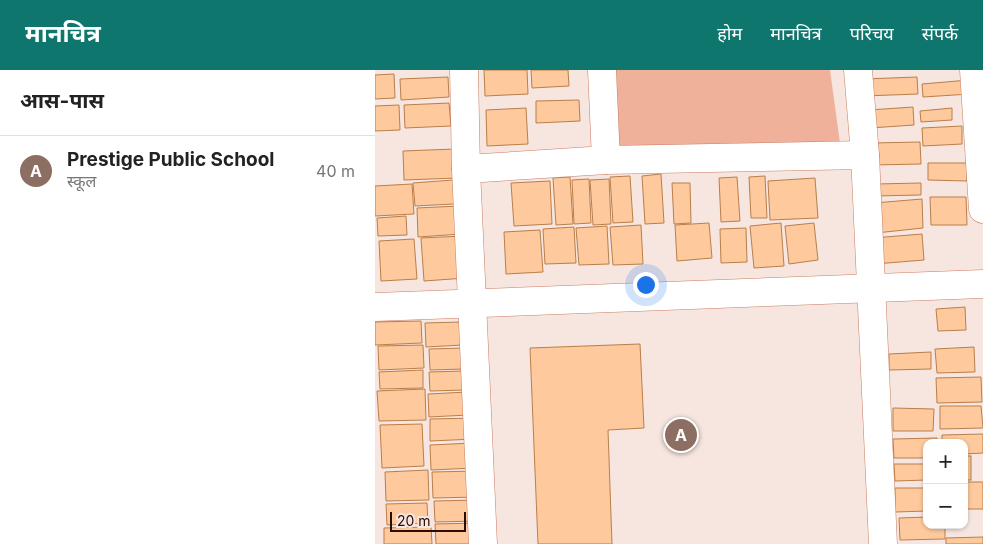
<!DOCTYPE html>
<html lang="hi">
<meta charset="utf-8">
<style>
:root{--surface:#fff;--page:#f2f2f2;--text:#222;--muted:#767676;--line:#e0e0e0;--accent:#0f766e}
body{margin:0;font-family:Inter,"Noto Sans Devanagari",sans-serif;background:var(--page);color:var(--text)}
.controls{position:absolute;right:15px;bottom:15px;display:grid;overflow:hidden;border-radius:10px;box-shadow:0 1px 4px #0004}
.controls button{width:45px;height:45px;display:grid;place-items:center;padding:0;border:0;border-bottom:1px solid var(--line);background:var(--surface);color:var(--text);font:25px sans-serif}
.scale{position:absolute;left:15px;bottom:12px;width:76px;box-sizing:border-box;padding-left:5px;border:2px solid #2a0d04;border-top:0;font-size:14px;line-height:18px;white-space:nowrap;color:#2a0d04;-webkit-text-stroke:4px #f7e6e0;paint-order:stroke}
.you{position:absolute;left:270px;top:214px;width:18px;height:18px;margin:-12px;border:4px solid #fff;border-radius:50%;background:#1a73e8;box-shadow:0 0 0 8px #1a73e833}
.badge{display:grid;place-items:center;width:32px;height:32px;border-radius:50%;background:var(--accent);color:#fff;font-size:16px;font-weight:700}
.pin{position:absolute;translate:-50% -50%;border:2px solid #fff;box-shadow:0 1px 5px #0006}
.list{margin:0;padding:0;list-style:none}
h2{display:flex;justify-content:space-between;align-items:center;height:65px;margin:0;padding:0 20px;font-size:21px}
h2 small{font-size:16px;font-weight:400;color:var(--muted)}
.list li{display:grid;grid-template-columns:32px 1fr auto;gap:15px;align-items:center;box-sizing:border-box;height:70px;padding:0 20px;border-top:1px solid var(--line)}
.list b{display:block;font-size:19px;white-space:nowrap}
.list p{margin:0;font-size:16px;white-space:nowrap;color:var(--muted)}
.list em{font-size:16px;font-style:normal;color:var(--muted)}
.map{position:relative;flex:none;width:608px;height:474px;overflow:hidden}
header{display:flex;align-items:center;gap:30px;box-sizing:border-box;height:70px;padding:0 25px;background:var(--accent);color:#fff}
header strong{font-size:24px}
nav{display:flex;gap:28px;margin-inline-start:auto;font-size:18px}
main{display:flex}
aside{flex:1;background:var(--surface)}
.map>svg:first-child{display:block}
</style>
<header>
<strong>मानचित्र</strong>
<nav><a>होम</a><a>मानचित्र</a><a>परिचय</a><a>संपर्क</a></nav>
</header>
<main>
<aside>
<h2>आस-पास<small></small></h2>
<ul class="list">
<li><span class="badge" style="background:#8d6e63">A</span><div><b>Prestige Public School</b><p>स्कूल</p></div><em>40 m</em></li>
</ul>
</aside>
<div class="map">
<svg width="608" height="474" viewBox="0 0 608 474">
<rect width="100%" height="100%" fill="#f7e6e0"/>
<polygon fill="#f0b19b" points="235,0 455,0 465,73 240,84"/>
<g fill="#fec99d" stroke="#bb7e49">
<polygon points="109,0 152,0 153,24 110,26"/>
<polygon points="156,0 193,0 194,16 157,18"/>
<polygon points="19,4 20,28 0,29 0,5"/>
<polygon points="73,7 74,27 26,30 25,9"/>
<polygon points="542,7 543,24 489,26 489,9"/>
<polygon points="594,10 595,24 548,27 547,14"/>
<polygon points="204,30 205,51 161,53 161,31"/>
<polygon points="74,33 76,56 30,58 29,35"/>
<polygon points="24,35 25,60 0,61 0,36"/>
<polygon points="538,37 539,55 495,58 494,40"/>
<polygon points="151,38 153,74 112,76 111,40"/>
<polygon points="577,38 577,50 546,52 545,41"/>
<polygon points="587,56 587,74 548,76 547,58"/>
<polygon points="545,72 546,94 497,95 497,73"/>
<polygon points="80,79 82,108 29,110 28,81"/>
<polygon points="553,93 592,93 592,111 553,110"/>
<polygon points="286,104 289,153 270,154 267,106"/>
<polygon points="255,106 258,152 238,153 235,107"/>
<polygon points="390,106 392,148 376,148 374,107"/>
<polygon points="195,107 198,154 181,155 178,108"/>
<polygon points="362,107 365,151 346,152 344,108"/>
<polygon points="440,108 443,148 395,150 393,111"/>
<polygon points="214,109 216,153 199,154 197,110"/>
<polygon points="234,109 236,154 218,155 215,110"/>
<polygon points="78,110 79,134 40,136 38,113"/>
<polygon points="175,111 177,154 139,156 136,113"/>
<polygon points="297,113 315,113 316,153 299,154"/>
<polygon points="546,113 546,125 500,126 500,114"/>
<polygon points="37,114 39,144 0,146 0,116"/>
<polygon points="555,127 591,127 592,155 556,155"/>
<polygon points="547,129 548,158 501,163 499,133"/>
<polygon points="84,136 86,164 43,167 42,138"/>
<polygon points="31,146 32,165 3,166 2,148"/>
<polygon points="334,153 337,188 302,191 300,155"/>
<polygon points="406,153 409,196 379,198 375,156"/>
<polygon points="439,153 443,190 414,194 410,156"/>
<polygon points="266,155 268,194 238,195 235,157"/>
<polygon points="232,156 234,194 204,195 201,158"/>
<polygon points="199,157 201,193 170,194 168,159"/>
<polygon points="371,158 372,192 346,193 345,159"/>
<polygon points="165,160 168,202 131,204 129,162"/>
<polygon points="547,164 549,190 500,194 498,168"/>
<polygon points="89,166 91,208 49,211 46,168"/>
<polygon points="39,169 42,209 6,211 4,171"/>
<polygon points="590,237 591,260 563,261 561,239"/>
<polygon points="46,251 47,273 0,275 0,252"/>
<polygon points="87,252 88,275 51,277 50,253"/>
<polygon points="265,274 269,358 233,360 237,474 163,474 155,278"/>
<polygon points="48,275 49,298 4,300 3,276"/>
<polygon points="599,277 600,302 562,303 560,279"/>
<polygon points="89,278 89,299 55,300 54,279"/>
<polygon points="556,282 556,299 514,300 514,284"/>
<polygon points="48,300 48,318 5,319 4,302"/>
<polygon points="89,301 90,320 55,321 54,302"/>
<polygon points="606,307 607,332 562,333 561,308"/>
<polygon points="50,319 51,350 4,351 2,321"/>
<polygon points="92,322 93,345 54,347 53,324"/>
<polygon points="565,336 606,336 608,358 565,359"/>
<polygon points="518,338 559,339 558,361 518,361"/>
<polygon points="99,348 100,369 55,371 55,349"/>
<polygon points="47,354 49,396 7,398 5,355"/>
<polygon points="608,364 608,383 589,384 589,373 567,373 567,365"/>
<polygon points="562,368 562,373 552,373 552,388 519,388 518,369"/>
<polygon points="98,373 99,398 56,400 55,375"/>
<rect x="589" y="386" width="7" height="24"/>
<polygon points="519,394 552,394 552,410 520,411"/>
<polygon points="53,400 54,430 11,431 10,402"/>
<polygon points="102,401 104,427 58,428 57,402"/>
<rect x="589" y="412" width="19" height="27"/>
<polygon points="520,418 552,418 552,441 520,442"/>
<polygon points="102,430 103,451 60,452 59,431"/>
<polygon points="52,433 53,453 12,455 11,434"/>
<polygon points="552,447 552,455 570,455 570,469 525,470 524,448"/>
<polygon points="103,453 103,474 61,474 60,454"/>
<polygon points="56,457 57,474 9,474 9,458"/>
<polygon points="608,467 608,474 571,474 571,468"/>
</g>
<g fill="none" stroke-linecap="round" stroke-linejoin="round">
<g stroke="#c97d62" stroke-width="29">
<g id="minor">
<polyline points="89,0 91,99 108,474"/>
<polyline points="227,0 231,90"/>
<polyline points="483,0 490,85 508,474"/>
<polyline points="599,0 608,139"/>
<polyline points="91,99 231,90 490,85"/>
<polyline points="0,237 608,214"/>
</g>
</g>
<use href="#minor" stroke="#fff" stroke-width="28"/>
</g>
</svg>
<div class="controls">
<button>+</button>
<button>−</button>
</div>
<div class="scale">20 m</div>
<div class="you"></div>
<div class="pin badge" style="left:306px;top:365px;background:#8d6e63">A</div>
</div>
</main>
